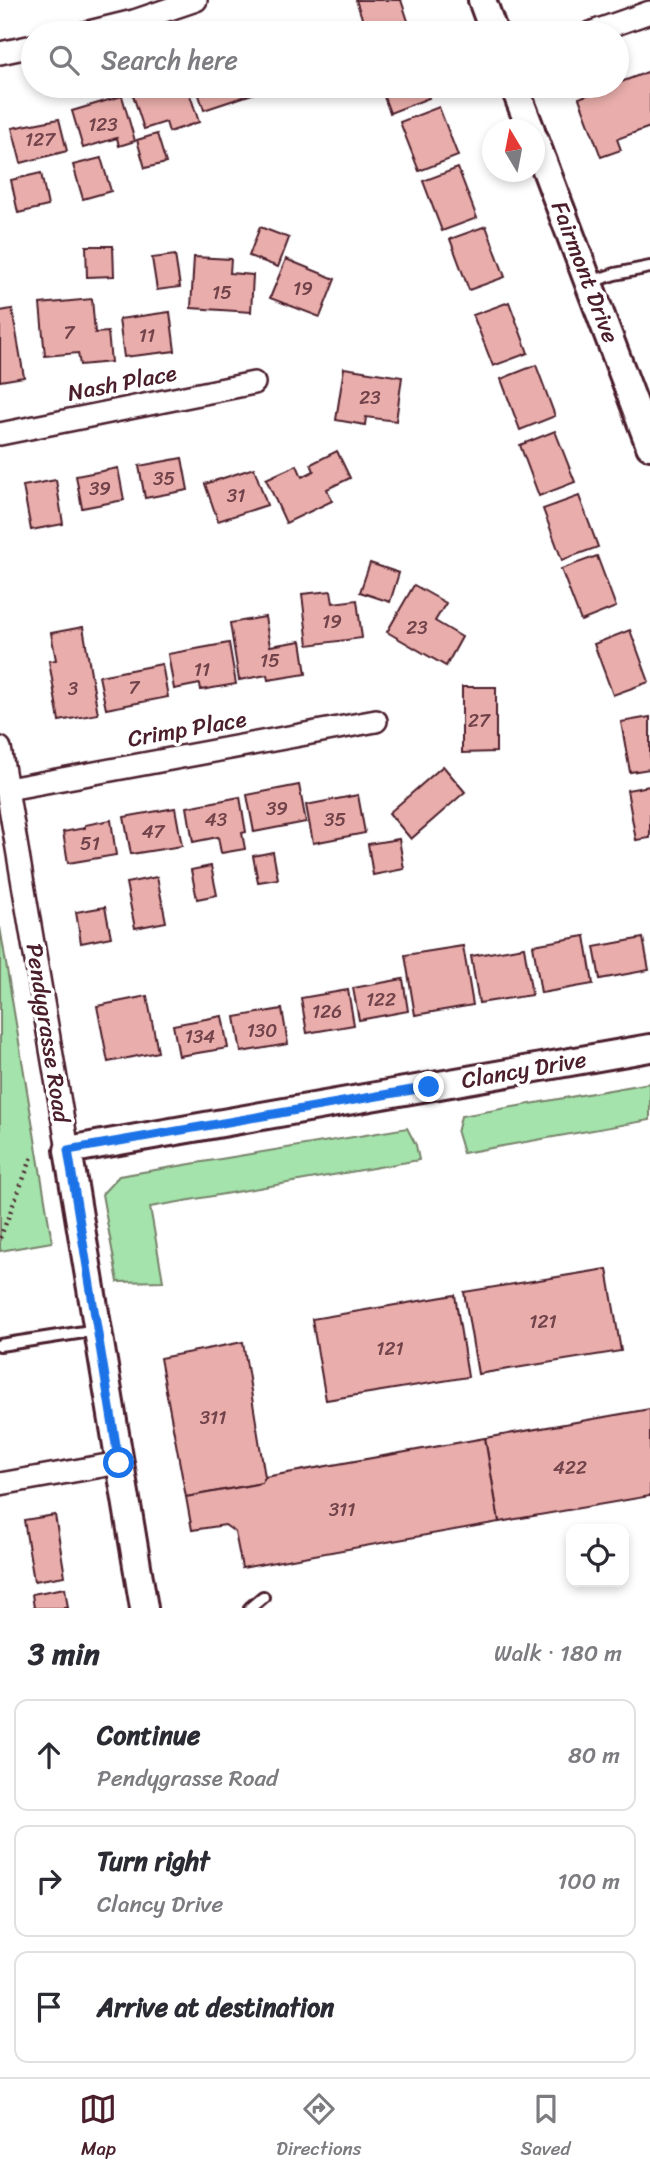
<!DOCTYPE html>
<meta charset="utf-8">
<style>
:root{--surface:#fff;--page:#f2f2f3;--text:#2b2b33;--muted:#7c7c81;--line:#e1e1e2;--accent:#4a1f2b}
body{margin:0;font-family:Sriracha,sans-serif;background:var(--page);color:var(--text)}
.controls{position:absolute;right:21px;bottom:21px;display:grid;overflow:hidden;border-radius:14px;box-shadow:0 4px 10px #0003}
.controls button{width:63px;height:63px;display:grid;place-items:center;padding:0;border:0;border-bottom:2px solid var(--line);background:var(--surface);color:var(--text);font:35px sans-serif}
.compass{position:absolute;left:482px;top:119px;width:63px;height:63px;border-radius:50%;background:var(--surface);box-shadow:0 4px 10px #0003;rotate:350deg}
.stop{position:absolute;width:21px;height:21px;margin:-16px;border:5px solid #1a73e8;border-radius:50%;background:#fff}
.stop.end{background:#1a73e8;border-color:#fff;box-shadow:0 2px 7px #0008}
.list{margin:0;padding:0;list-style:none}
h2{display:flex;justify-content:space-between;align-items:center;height:91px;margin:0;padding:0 28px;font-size:30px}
h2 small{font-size:23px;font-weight:400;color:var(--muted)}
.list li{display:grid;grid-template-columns:46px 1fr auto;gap:21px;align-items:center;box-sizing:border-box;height:112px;margin:0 14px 14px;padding:0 14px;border:2px solid var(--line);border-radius:14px}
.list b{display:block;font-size:26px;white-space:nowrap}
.list p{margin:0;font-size:23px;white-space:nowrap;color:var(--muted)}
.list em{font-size:23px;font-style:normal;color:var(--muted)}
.icon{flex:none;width:38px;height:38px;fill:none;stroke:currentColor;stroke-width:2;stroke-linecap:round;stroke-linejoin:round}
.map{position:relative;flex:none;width:650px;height:1608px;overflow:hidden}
.search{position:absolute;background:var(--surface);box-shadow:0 4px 10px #0003;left:21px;right:21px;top:21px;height:77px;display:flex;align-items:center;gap:18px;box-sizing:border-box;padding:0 24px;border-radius:38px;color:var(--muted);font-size:26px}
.sheet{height:469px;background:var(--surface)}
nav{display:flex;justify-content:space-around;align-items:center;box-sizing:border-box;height:98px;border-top:2px solid var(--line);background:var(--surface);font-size:19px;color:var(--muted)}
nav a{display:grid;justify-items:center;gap:4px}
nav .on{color:var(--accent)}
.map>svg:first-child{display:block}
</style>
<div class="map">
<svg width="650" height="1608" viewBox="0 0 650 1608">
<rect width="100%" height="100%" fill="#fff"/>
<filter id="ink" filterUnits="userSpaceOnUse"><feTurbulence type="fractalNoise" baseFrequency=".0143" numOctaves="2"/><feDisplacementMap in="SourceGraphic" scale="14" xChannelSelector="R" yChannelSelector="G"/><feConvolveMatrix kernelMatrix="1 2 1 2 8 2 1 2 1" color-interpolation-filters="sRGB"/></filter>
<g filter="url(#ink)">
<g fill="#a4e3ab" stroke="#77816b" stroke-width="2">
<polygon points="0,927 52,1242 0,1251"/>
<polygon points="650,1083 650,1120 463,1153 457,1133 461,1116"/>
<polygon points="407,1128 416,1145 419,1160 150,1207 163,1281 118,1282 102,1194 119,1176"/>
</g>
<g fill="#e9aeab" stroke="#4a1f2b" stroke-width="2">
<polygon points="356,0 401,0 412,33 367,33"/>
<polygon points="650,71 650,127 617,139 621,150 601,157 579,98"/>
<polygon points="150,86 187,86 199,122 169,132 166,122 144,129 132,92"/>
<polygon points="196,86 256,86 258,92 204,110"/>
<polygon points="380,86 424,86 429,98 390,113"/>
<polygon points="122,96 135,141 119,146 117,138 83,148 72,111"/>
<polygon points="439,107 458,156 419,171 400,122"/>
<polygon points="59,119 67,151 21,163 12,128"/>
<polygon points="157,134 166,163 145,168 137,140"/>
<polygon points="101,158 111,191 83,199 73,165"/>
<polygon points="458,168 477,218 442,231 423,181"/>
<polygon points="41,173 48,206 18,213 11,180"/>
<polygon points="486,226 505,277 469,290 450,239"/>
<polygon points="260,227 289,238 278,267 249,256"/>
<polygon points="86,246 113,246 114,276 87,277"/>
<polygon points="175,255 180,287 157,290 152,258"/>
<polygon points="194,257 231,259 230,273 253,275 251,312 191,308"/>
<polygon points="286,259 335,279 320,317 270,298"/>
<polygon points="92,299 95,333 108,332 111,362 80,365 78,353 45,356 40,304"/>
<polygon points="509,302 528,353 493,366 473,315"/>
<polygon points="12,309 24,377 0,381 0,311"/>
<polygon points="170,312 175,351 124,357 119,319"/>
<polygon points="536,365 555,416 520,430 501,379"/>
<polygon points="344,368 402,377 396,421 366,417 365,425 336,420"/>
<polygon points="555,431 575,482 539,496 520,445"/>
<polygon points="337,451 350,478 327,489 332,501 286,523 266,479 297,465 302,477 314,471 311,464"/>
<polygon points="182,458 188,490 145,498 139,466"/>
<polygon points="118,468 124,500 82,508 76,476"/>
<polygon points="254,468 267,505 218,521 205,484"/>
<polygon points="56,480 63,524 31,530 23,486"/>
<polygon points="579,496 598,547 562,560 543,509"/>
<polygon points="597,556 616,607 581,621 561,569"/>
<polygon points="370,563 399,573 390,602 360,592"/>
<polygon points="414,585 446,603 435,621 462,637 446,666 387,632"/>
<polygon points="331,591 333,603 357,600 362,638 308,645 302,594"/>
<polygon points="265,617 270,646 301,641 306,674 268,680 267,675 239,680 230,623"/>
<polygon points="83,627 98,714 59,721 49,661 56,660 51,633"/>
<polygon points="630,630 649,682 613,695 594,644"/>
<polygon points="229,643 236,684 201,690 200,684 174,689 168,654"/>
<polygon points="162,664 168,697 106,709 99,676"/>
<polygon points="462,687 496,687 496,752 462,753"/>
<polygon points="650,717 650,769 630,772 621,722"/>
<polygon points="443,766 465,792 411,839 389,813"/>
<polygon points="299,785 306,822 254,832 247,795"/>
<polygon points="650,786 650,838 636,840 627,790"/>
<polygon points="358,795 365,833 313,843 306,805"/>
<polygon points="240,797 246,832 242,833 245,849 221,853 218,837 193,842 187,807"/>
<polygon points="175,808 182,846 131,854 124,817"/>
<polygon points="111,820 116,855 68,863 63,832 85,828 85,825"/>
<polygon points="399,839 404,869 373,875 368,844"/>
<polygon points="273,852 278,879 258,882 253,856"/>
<polygon points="211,866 217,895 197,899 191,870"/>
<polygon points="157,877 166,922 135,928 126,883"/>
<polygon points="105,907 111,937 81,943 76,912"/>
<polygon points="585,936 593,984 541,993 533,945"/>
<polygon points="643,938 649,970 600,979 594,947"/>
<polygon points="463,946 473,1005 415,1015 405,955"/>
<polygon points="524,947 532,995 479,1003 471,956"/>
<polygon points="403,979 408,1011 359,1020 353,988"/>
<polygon points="348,990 354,1025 307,1033 301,998"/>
<polygon points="147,996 158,1052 108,1062 97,1006"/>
<polygon points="282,1009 288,1044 241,1052 235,1017"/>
<polygon points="222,1016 228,1048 179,1056 173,1025"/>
<polygon points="607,1269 621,1351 478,1374 464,1292"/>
<polygon points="455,1295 468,1377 326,1400 312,1319"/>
<polygon points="243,1342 265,1477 262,1483 186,1497 160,1358"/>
<polygon points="650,1409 650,1496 499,1522 485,1438"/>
<polygon points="485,1438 499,1522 242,1568 235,1532 225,1525 192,1530 186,1497 262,1483 265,1477"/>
<polygon points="55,1515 65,1576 34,1581 24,1520"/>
<polygon points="65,1588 68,1608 34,1608 32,1594"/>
</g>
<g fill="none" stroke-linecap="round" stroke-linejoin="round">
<g stroke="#4a1f2b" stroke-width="16">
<g id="service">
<polyline points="590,282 615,274 650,267"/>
<polyline points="0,1345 97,1330"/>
<polyline points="250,1608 263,1597"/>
</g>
</g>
<g stroke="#4a1f2b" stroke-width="26">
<g id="minor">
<polyline points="85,33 134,21 196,0"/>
<polyline points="590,33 650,12"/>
<polyline points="0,53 33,46"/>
<polyline points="0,434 254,383"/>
<polyline points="0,748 68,1150"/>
<polyline points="8,789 376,721"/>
<polyline points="0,1484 119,1463"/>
</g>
</g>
<g stroke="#4a1f2b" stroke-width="32">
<g id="tertiary">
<polyline points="482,0 494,33"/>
<polyline points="514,86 531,130"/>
<polyline points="534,138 650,446"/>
<polyline points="144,1608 68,1150 650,1048"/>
</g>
</g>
<polyline stroke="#4a1f2b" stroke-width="4.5" stroke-dasharray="2 5" stroke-linecap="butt" points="0,1238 32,1157"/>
<use href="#service" stroke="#fff" stroke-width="10"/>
<use href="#minor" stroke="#fff" stroke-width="21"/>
<use href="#tertiary" stroke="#fff" stroke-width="26"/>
</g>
</g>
<g fill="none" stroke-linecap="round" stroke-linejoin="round" filter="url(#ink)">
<polyline stroke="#1a73e8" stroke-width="9" points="119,1463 68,1150 429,1087"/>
</g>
<g text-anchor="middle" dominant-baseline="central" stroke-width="7" stroke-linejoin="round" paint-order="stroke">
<g font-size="19" fill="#72434b">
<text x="103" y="124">123</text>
<text x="40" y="139">127</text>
<text x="303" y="288">19</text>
<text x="222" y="292">15</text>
<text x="69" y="332">7</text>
<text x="147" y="335">11</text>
<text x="370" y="397">23</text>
<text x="164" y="478">35</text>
<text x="100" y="488">39</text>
<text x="236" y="495">31</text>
<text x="332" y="621">19</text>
<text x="417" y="627">23</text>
<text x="270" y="660">15</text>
<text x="202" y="669">11</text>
<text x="134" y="687">7</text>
<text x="73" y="688">3</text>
<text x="479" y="720">27</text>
<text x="277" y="808">39</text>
<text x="216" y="819">43</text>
<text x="335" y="819">35</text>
<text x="153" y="831">47</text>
<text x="90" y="843">51</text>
<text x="381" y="999">122</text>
<text x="327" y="1011">126</text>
<text x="262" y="1030">130</text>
<text x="200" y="1036">134</text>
<text x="543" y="1321">121</text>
<text x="390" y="1348">121</text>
<text x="213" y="1417">311</text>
<text x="570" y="1467">422</text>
<text x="342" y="1509">311</text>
</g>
<g font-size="23" fill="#4a1f2b" stroke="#fff">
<text transform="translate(585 272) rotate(69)">Fairmont Drive</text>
<text transform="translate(122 383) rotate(-11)">Nash Place</text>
<text transform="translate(187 729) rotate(-10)">Crimp Place</text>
<text transform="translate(48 1033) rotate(81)">Pendygrasse Road</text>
<text transform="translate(524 1070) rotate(-10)">Clancy Drive</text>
</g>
</g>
</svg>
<div class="controls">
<button><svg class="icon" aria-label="locate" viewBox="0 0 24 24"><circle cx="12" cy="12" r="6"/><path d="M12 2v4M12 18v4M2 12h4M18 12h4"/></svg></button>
</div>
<svg class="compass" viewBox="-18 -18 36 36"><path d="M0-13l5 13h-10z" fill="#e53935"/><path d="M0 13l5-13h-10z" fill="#7c7c81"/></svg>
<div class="stop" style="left:119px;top:1463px"></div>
<div class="stop end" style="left:429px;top:1087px"></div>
<div class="search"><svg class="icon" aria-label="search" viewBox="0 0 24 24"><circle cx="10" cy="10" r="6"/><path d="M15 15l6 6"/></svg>Search here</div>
</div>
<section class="sheet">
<h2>3 min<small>Walk · 180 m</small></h2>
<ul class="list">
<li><svg class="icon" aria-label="ahead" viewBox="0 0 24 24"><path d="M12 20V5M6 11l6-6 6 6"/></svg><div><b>Continue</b><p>Pendygrasse Road</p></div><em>80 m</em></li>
<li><svg class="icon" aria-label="right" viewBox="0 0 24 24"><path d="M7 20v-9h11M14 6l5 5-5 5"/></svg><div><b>Turn right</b><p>Clancy Drive</p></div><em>100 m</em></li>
<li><svg class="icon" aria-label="arrive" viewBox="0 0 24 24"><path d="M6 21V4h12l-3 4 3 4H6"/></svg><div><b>Arrive at destination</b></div></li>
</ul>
</section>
<nav>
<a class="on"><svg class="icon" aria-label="map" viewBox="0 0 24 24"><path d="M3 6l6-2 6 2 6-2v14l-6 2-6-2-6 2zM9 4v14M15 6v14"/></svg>Map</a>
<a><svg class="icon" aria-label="directions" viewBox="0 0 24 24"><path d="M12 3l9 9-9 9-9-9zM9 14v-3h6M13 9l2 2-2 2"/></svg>Directions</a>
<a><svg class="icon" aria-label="saved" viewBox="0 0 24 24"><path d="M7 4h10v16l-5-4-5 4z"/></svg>Saved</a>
</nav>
